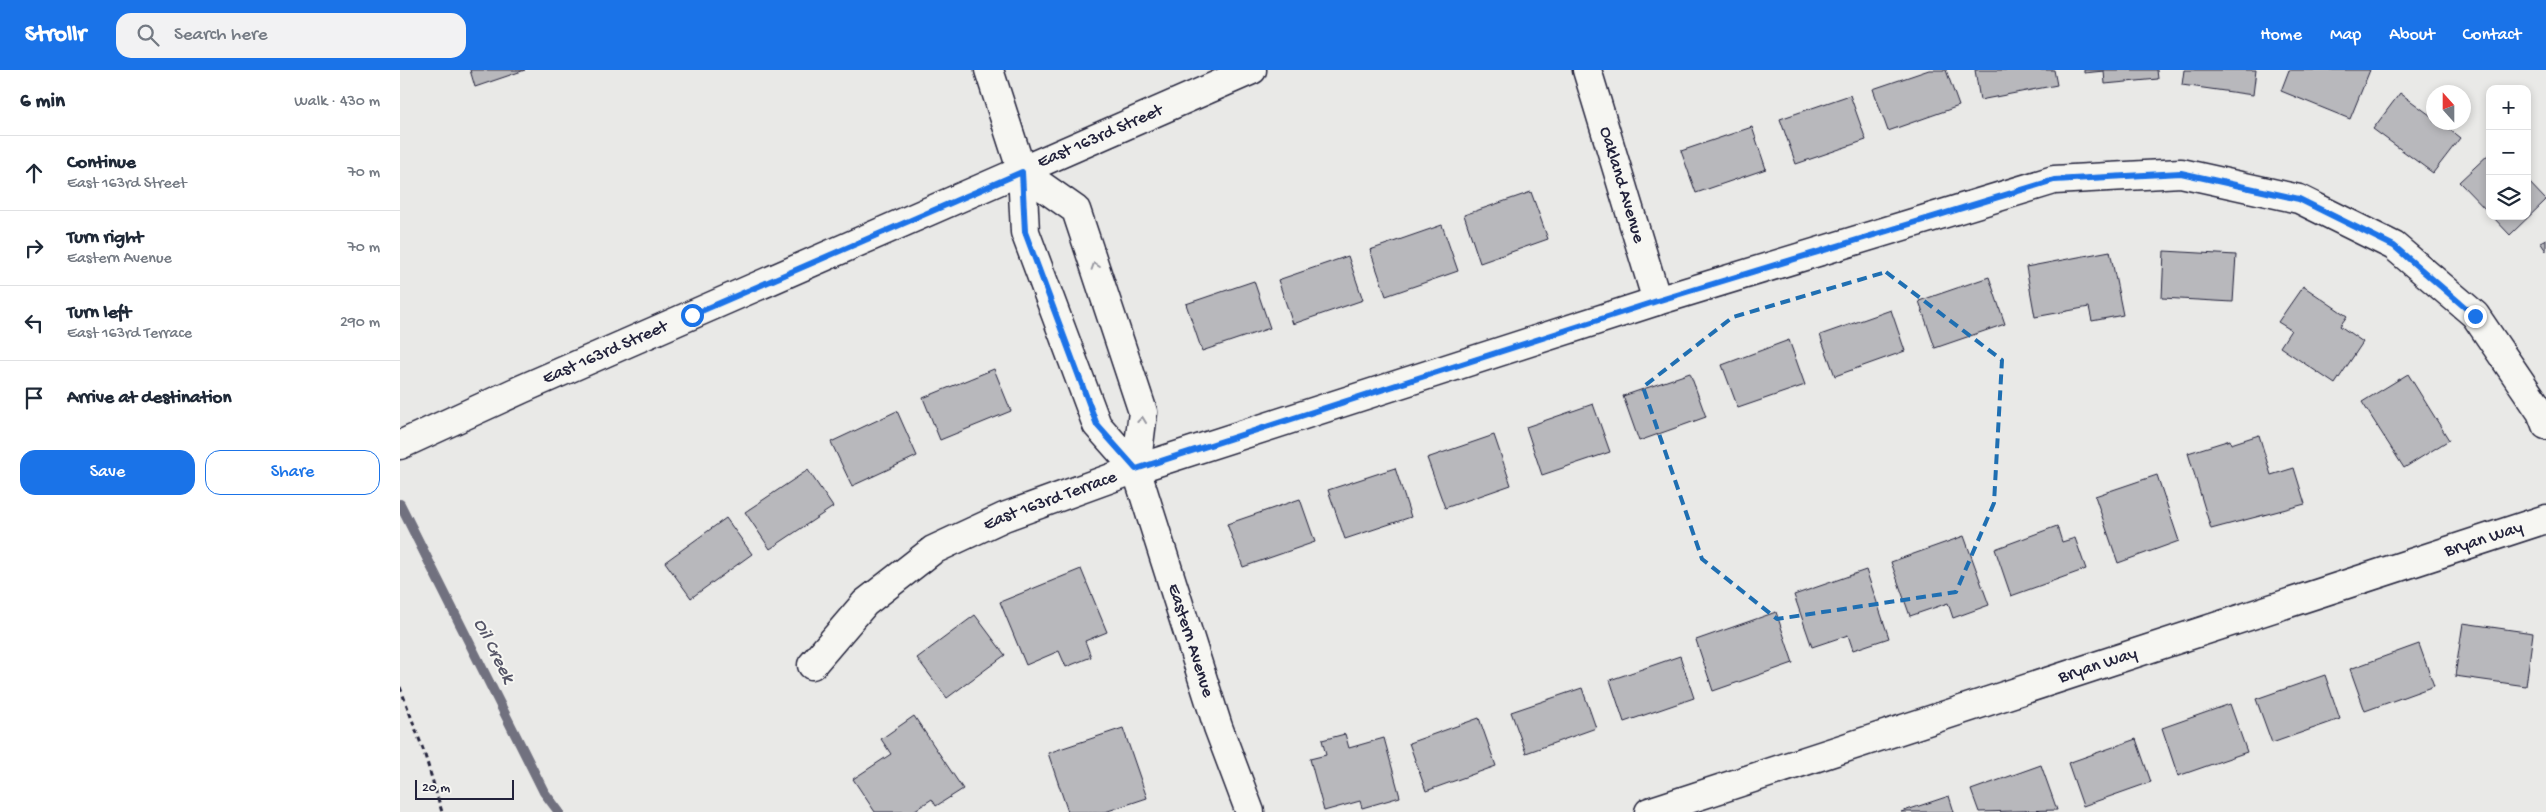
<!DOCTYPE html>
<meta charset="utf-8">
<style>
:root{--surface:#fff;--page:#f2f2f3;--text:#1f2937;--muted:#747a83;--line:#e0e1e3;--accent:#1a73e8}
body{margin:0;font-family:"Gochi Hand",sans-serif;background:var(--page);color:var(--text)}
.controls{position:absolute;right:15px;top:15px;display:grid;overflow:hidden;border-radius:10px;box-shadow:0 2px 8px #0003}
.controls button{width:45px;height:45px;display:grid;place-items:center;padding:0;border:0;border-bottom:1px solid var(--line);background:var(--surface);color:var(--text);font:25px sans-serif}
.compass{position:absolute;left:2026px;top:15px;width:45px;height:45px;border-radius:50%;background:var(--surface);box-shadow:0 2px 8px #0003;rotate:339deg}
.scale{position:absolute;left:15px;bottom:12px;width:99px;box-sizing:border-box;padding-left:5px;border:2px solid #22223b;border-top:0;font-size:14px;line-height:18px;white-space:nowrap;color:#22223b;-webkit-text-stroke:4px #f6f6f2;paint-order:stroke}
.stop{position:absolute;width:15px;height:15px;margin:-11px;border:4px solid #1a73e8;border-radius:50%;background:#fff}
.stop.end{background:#1a73e8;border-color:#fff;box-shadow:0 1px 5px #0008}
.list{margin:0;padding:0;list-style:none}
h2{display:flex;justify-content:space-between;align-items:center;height:65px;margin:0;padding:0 20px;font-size:21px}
h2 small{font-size:16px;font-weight:400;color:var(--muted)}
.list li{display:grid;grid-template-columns:32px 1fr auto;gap:15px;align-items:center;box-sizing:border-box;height:75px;padding:0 20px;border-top:1px solid var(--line)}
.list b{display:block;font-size:19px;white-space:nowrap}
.list p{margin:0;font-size:16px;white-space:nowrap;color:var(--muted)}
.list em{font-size:16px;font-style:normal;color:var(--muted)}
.actions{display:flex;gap:10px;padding:15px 20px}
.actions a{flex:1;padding:11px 0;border:1px solid var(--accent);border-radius:15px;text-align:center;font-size:18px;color:var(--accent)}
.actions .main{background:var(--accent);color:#fff}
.icon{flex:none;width:28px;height:28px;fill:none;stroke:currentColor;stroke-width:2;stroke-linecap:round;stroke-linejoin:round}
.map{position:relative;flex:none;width:2146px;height:742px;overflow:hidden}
header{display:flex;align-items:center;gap:30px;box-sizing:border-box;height:70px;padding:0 25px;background:var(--accent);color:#fff}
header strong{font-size:24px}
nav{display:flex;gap:28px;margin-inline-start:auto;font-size:18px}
.search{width:350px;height:45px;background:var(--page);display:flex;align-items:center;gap:12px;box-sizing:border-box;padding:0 18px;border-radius:15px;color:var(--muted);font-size:19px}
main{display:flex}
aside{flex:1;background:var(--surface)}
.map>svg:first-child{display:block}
</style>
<header>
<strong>Strollr</strong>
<div class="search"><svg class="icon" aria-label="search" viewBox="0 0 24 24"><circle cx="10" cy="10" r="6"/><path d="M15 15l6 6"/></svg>Search here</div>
<nav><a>Home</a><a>Map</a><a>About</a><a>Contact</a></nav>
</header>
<main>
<aside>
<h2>6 min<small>Walk · 430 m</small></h2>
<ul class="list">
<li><svg class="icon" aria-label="ahead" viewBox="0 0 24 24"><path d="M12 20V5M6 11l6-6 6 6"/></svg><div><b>Continue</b><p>East 163rd Street</p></div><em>70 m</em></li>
<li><svg class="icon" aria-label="right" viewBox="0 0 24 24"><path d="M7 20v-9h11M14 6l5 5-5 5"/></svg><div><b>Turn right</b><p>Eastern Avenue</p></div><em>70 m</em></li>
<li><svg class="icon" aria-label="left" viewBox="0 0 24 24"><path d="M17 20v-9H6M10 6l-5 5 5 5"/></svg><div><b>Turn left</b><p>East 163rd Terrace</p></div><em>290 m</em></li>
<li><svg class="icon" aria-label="arrive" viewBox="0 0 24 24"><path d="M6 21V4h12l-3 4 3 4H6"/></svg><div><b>Arrive at destination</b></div></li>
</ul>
<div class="actions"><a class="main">Save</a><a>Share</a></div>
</aside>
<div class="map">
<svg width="2146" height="742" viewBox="0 0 2146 742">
<rect width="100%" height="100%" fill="#e9e9e7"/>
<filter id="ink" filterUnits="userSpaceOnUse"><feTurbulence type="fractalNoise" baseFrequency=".02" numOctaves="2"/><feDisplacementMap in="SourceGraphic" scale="10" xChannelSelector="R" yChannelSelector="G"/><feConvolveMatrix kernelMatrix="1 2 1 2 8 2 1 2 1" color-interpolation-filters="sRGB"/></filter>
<g filter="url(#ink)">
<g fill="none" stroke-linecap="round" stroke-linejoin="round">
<polyline stroke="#71717f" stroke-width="10" points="0,434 144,722 159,742"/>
</g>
<g fill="#b8b8bc" stroke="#22223b">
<polygon points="70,0 125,0 75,17"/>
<polygon points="1529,0 1546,0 1559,36 1488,61 1473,19"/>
<polygon points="1575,0 1654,0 1657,15 1580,30"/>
<polygon points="1684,0 1757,0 1758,9 1705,14 1704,1 1684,3"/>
<polygon points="1784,0 1856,0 1853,25 1782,15"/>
<polygon points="1889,0 1970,0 1950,49 1881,21"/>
<polygon points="2000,23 2034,48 2034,52 2040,52 2060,68 2033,103 1973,59"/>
<polygon points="1450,25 1466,70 1396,94 1380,49"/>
<polygon points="1352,57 1366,99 1296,123 1281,81"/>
<polygon points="2090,83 2090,144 2059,112"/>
<polygon points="2127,110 2146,130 2110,165 2092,146 2127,146"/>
<polygon points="1131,122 1148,169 1080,193 1064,145"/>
<polygon points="1042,155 1058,201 986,226 970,180"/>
<polygon points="2146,169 2146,181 2140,172"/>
<polygon points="1710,181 1723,245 1692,251 1689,237 1635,247 1626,197"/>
<polygon points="1764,181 1836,185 1833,232 1762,228"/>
<polygon points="948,186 963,230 893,254 878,210"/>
<polygon points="1589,207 1605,254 1535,278 1519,231"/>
<polygon points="854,211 870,258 802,281 786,234"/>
<polygon points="1903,216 1947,246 1940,256 1963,272 1935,314 1880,277 1891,260 1878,252"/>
<polygon points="1491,240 1505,281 1435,306 1420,265"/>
<polygon points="1389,270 1405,315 1338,338 1322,295"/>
<polygon points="594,299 611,341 540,370 523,328"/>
<polygon points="1290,303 1306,347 1239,371 1223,326"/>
<polygon points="2008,304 2049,370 2004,398 1962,332"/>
<polygon points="1193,334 1210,382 1142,405 1126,357"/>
<polygon points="497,341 517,386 452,416 431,372"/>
<polygon points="1094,365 1111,415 1045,438 1027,388"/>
<polygon points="1859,365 1871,405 1894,398 1905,434 1811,459 1788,383 1830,370 1831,374"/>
<polygon points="995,398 1011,447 945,469 928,420"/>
<polygon points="408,400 433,437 370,479 345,442"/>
<polygon points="1757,405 1779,471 1718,493 1695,426"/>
<polygon points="900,429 915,472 843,497 827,454"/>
<polygon points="326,448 352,484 291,528 265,492"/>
<polygon points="1657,456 1662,472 1675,468 1686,499 1611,526 1595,479"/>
<polygon points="1564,466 1589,535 1553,548 1548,533 1510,546 1491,492"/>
<polygon points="681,499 707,562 685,571 691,587 666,597 659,581 626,595 600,532"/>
<polygon points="1466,500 1489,568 1453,580 1448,565 1412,577 1394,525"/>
<polygon points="1376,542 1393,593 1313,621 1296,570"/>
<polygon points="575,545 605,585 547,628 517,588"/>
<polygon points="2063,553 2133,563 2126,616 2055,606"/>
<polygon points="2019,574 2034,616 1965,641 1950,599"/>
<polygon points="1280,586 1294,628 1224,652 1210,610"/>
<polygon points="1925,605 1940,649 1872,673 1856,629"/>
<polygon points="1182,618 1196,658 1126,683 1111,642"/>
<polygon points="1830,634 1847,682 1778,706 1762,658"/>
<polygon points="514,646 563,719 536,736 532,729 512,742 475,742 453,709 491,684 481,669"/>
<polygon points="1079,648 1096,696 1026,721 1009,673"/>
<polygon points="723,658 747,728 705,742 668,742 648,683"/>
<polygon points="945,664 949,678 984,668 1000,727 962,738 960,731 924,741 910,689 926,685 922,670"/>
<polygon points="1736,669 1751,712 1683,736 1668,693"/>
<polygon points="1641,695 1657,740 1579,742 1571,720"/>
<polygon points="1549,726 1554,742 1501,742"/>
</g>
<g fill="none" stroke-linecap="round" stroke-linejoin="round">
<g stroke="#22223b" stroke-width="31">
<g id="minor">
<path id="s1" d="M589,0L622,102L625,162L697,355L736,399L818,657L850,742"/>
<path id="s2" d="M1187,0L1257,231"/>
<polyline points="622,102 676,140 743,342 736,399"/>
<path id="s3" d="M412,595L465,533L533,480L604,447L736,399L1257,231L1654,110L1781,103L1899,129L1994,176L2075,245L2141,342L2146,355"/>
<path id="s4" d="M1249,742L2146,449"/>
</g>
</g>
<g stroke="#22223b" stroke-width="31">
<g id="tertiary">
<path id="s5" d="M0,375L122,319L852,0"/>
</g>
</g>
<polyline stroke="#22223b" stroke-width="3" stroke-dasharray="5 4" stroke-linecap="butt" points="0,617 24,682 42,742"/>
<use href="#minor" stroke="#f6f6f2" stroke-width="28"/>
<use href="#tertiary" stroke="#f6f6f2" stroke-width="28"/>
</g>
<defs><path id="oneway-chevron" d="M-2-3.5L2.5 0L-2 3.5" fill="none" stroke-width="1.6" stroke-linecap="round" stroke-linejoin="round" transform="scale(1.25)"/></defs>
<g stroke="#9797a0">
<use href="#oneway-chevron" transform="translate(695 196) rotate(-108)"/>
<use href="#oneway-chevron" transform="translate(742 350) rotate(-83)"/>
</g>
</g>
<g fill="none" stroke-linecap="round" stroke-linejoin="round" filter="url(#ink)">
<polyline stroke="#1a73e8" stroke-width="6" points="292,245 622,102 625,162 697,355 736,399 1257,231 1654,110 1781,103 1899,129 1994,176 2075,246"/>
</g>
<path fill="none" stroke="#1f6fb2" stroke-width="4" stroke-dasharray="10 6" stroke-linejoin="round" d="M1486,202L1602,290L1594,433L1556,522L1377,549L1302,489L1243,317L1333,247Z"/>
<g text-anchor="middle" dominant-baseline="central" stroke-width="4" stroke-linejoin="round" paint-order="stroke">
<g font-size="18" fill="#22223b" stroke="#f6f6f2">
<text stroke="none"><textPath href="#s5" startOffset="765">East 163rd Street</textPath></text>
<text stroke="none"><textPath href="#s2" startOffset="120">Oakland Avenue</textPath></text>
<text stroke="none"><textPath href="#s5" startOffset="225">East 163rd Street</textPath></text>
<text stroke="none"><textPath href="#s3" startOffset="295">East 163rd Terrace</textPath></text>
<text stroke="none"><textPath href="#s4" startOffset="878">Bryan Way</textPath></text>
<text stroke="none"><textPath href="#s1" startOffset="612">Eastern Avenue</textPath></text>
<text stroke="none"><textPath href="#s4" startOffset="472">Bryan Way</textPath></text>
</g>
<g font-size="19" font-style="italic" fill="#565668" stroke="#f6f6f2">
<text transform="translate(93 581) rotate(63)">Oil Creek</text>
</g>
</g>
</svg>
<div class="controls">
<button>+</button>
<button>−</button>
<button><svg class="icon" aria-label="layers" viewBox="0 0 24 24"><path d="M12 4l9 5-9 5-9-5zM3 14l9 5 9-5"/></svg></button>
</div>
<svg class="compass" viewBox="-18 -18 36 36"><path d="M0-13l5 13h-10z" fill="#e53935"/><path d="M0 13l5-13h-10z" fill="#747a83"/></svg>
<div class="scale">20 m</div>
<div class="stop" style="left:292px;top:245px"></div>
<div class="stop end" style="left:2075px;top:246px"></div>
</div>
</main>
